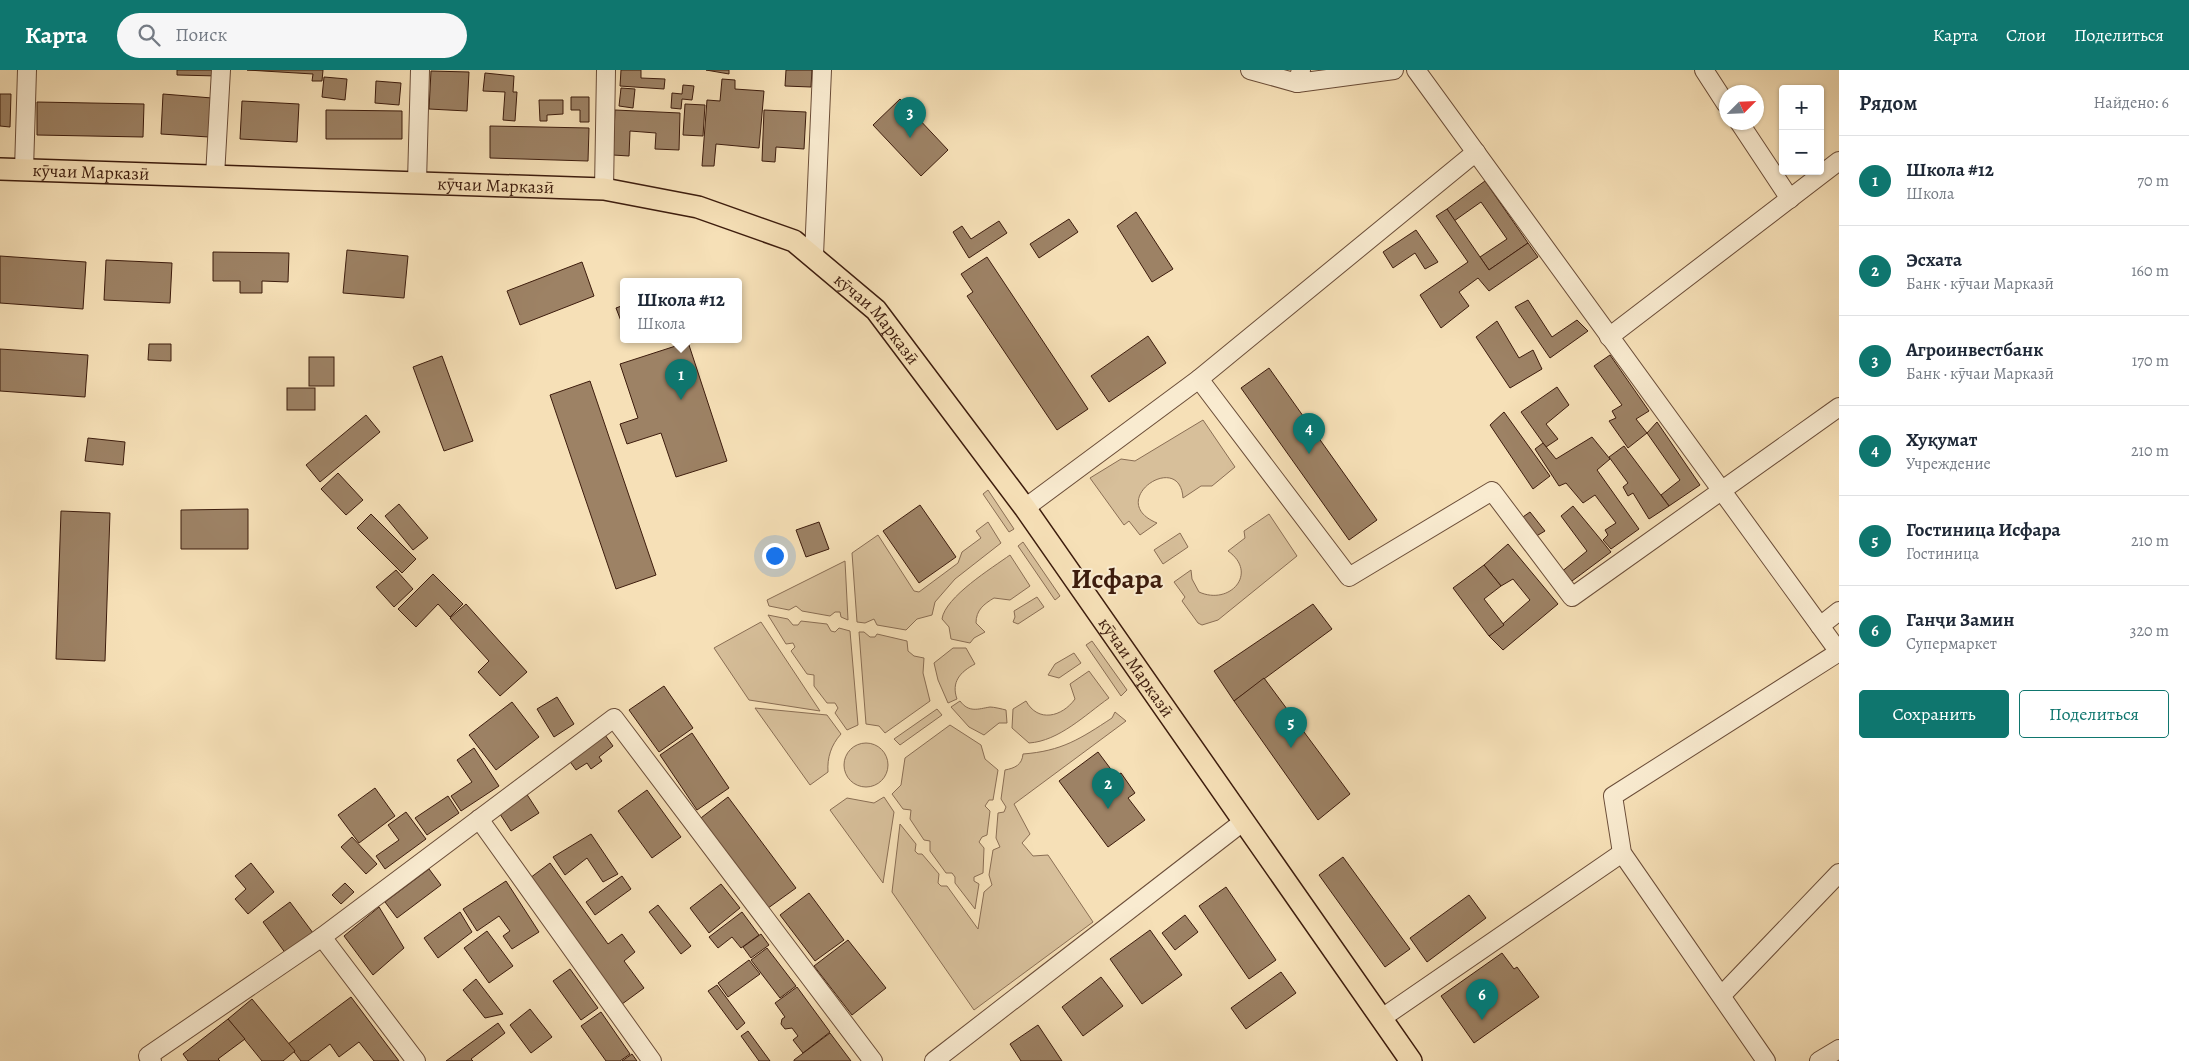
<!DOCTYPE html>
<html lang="ru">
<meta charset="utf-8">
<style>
:root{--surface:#fff;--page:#f6f6f7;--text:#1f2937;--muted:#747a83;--line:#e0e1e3;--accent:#0f766e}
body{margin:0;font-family:Alegreya,serif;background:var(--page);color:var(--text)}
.controls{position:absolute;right:15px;top:15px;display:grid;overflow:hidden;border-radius:5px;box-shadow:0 1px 4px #0004}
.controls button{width:45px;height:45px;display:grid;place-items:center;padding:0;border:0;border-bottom:1px solid var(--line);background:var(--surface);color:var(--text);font:25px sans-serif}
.compass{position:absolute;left:1719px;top:15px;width:45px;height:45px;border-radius:50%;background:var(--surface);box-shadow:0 1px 4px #0004;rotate:66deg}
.you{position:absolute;left:774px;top:485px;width:18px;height:18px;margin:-12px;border:4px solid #fff;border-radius:50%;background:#1a73e8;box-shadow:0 0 0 8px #1a73e833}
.badge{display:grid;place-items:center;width:32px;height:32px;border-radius:50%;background:var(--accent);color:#fff;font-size:16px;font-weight:700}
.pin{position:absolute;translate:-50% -41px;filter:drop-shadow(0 1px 2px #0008)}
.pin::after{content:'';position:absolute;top:26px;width:18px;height:15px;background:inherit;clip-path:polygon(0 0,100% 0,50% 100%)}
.popup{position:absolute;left:620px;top:208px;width:122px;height:65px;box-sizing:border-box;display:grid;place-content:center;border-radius:5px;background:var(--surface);filter:drop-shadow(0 1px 4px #0005);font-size:16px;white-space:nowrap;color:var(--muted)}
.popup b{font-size:19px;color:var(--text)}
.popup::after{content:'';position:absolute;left:50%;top:100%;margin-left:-10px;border:10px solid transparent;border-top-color:var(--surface)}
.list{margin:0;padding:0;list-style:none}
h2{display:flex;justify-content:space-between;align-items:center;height:65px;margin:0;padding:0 20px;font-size:21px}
h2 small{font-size:16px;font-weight:400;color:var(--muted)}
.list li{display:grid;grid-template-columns:32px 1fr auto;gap:15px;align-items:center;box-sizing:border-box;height:90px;padding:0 20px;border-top:1px solid var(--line)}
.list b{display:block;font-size:19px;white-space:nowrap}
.list p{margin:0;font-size:16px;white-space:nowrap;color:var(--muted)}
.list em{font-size:16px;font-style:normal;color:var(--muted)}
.actions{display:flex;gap:10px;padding:15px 20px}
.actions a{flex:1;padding:11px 0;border:1px solid var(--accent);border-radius:5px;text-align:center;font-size:18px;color:var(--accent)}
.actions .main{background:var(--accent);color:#fff}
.icon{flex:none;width:28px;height:28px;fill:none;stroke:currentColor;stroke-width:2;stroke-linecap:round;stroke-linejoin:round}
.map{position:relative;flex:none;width:1839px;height:991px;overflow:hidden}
header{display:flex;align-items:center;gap:30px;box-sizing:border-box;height:70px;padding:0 25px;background:var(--accent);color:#fff}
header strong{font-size:24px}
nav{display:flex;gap:28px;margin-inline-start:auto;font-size:18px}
.search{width:350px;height:45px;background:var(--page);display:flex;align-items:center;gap:12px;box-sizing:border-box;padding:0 18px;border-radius:28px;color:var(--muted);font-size:19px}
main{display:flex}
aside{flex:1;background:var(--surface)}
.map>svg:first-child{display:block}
</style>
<header>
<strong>Карта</strong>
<div class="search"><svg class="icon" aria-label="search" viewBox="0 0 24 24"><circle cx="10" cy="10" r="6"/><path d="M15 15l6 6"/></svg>Поиск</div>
<nav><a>Карта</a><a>Слои</a><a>Поделиться</a></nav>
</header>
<main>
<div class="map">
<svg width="1839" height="991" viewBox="0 0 1839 991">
<rect width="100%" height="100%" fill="#f6e0b7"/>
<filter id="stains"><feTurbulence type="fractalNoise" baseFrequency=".004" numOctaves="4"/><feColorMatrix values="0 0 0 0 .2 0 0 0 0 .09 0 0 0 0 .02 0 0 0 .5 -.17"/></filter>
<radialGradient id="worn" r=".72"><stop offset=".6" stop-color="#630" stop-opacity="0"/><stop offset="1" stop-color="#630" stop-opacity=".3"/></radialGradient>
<g fill="#d7bf9a" stroke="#8a6e54">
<path d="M1203,350L1235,397L1212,416H1201L1183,428C1180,379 1104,431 1157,453L1140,465L1129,451L1124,455L1090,408L1121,389L1135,391Z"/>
<polygon points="988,420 1014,459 1009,462 983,424"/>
<path d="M1269,444L1297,486L1218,550L1202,555L1198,553L1182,531L1185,527L1174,512L1191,500L1192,509L1199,522C1230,536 1259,503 1228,481L1245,468L1244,461Z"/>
<polygon points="988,452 1001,473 955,509 935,532 932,545 917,549 906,560 877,555 874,549 865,553 857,552 852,483 878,465 914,521 919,522 958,493 962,482 981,468 976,461"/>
<polygon points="1180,463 1188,477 1163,494 1154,480"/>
<polygon points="1023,472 1060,526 1055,530 1018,476"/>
<path d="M1010,485L1030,516L1010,530L994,528C984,534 976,540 976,553L985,562L974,568L970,573L951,569L949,557L942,549C945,527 992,498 1010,485Z"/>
<polygon points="845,491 848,550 841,547 840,542 835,542 830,546 802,541 796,536 789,540 769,536 767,530"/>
<polygon points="1037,527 1044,537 1018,554 1013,552 1015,547 1014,541"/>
<polygon points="768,545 788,549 793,555 798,555 801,551 827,554 831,561 835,562 839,558 850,561 858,655 847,660 835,643 838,638 835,633 827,633 814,616 814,605 807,604 791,581 795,577 793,573 786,574"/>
<polygon points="761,552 820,641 749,630 714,578"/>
<polygon points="859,562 864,562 870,567 875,567 877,564 907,571 908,581 914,586 924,588 923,603 930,631 885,663 879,656 866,654"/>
<polygon points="1092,571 1127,620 1121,626 1086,575"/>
<path d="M953,578H966L975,594C960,602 951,612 957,629L948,633L938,610L934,593Z"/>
<polygon points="1074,583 1081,593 1059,608 1048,605 1055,594"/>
<path d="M1089,601L1109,628C1085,645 1059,671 1029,673L1012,658L1013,639L1026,631C1038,653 1062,647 1075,629L1070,614Z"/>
<path d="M960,631C969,643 978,639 990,637C994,637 1002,639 1006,640L1007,653H999L984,665L969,657L951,637Z"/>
<path d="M755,638L827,645L841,664C831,675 827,688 828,702L810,715Z"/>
<polygon points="937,639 942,645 900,675 894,669"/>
<path d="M1115,642L1126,651L1014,734L1030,764L1022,773L1033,786L1048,785L1093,852L974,940L892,822L900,754L916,774L915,781L918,784H922L939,804L938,813L941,816H947L978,859L984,822L992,815L989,805L993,780L1000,777L996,768L998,743L1004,742L1006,737L1001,729L1005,700C1015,698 1022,695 1023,684C1062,681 1080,669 1112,648Z"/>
<polygon points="950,655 981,675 985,689 998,700 993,730 989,730 985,736 990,741 987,765 982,767 979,772 984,778 983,803 974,807 974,811 979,814 975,839 955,813 955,807 952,803 946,803 930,781 930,771 924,770 910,749 911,740 903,739 892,724 901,715 905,688"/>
<circle cx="866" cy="695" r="22"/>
<polygon points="884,727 894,742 883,813 830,740 847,728 874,733"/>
</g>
<g fill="#9d8265" stroke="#3d1c0d">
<polygon points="177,0 218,0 218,6 177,5"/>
<polygon points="247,0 323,0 322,11 312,11 313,4"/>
<polygon points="621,0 641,0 641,8 665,9 664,19 620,16"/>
<polygon points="706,0 729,0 729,4"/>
<polygon points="786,0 812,0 811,17 785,16"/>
<polygon points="431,1 469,2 467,41 429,39"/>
<polygon points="485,3 514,6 513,22 517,22 515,51 503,50 505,22 483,21"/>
<polygon points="324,7 347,9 345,30 322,27"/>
<polygon points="722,9 735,10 735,19 764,21 759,78 716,74 714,96 702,96 707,30 720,31"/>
<polygon points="376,11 401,13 399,35 375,33"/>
<polygon points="683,15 694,16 692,30 682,29 681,39 671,38 672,23 682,24"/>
<polygon points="621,18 635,19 633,38 619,36"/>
<polygon points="0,24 11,24 10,57 0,56"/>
<polygon points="163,24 212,28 209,67 161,64"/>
<polygon points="571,27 589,27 589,52 580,52 580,40 571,40"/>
<polygon points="900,29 948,80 921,106 873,55"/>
<polygon points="539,30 563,30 563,44 547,45 547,51 540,51"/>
<polygon points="242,31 299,34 297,72 240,69"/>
<polygon points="37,32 144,34 143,67 37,65"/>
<polygon points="685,34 705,35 703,66 683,65"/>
<polygon points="326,40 402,41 402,69 326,69"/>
<polygon points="615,40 680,43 679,80 655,79 656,63 630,61 629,86 613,85"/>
<polygon points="764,40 806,42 804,79 776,77 775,92 762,91"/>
<polygon points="490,56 589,58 588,91 490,88"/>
<polygon points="1485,111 1528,173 1489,200 1480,187 1507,169 1481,132 1454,151 1447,139"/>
<polygon points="1447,139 1489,200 1528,173 1538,187 1489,221 1478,208 1459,222 1469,236 1441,258 1420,225 1468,192 1436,146"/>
<polygon points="1136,142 1173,199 1152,212 1117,156"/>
<polygon points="1069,149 1078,162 1039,188 1030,174"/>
<polygon points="999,151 1007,163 969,188 953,162 962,156 971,169"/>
<polygon points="1416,160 1438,192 1425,199 1415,183 1393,198 1383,182"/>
<polygon points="347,180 408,186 404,228 343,223"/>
<polygon points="213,182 289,183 288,212 262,211 262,223 240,223 240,211 213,211"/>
<polygon points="0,186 86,192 83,239 0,233"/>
<polygon points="987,187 1088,339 1057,360 967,226 973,222 961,204"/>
<polygon points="106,190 172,193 170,233 104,230"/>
<polygon points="582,192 594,226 520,255 507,221"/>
<polygon points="1528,230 1552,267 1577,250 1588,261 1550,288 1515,237"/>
<polygon points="624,235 624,250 621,251 616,238"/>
<polygon points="1497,251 1519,288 1533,280 1542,299 1510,318 1476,267"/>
<polygon points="1148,266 1166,293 1109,332 1091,306"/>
<polygon points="688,272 727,391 676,407 661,363 627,374 620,354 638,348 620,294"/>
<polygon points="149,274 171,274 171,291 148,290"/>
<polygon points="0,279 88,285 85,327 0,321"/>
<polygon points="1610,285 1649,341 1636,349 1647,363 1628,378 1609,351 1616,348 1612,341 1622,335 1594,296"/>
<polygon points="442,286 473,371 444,381 413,297"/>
<rect x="309" y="287" width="25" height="29"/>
<polygon points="1269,298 1377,450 1349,470 1241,318"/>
<polygon points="590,311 656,505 616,519 550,325"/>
<polygon points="1557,317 1569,335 1546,354 1558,369 1546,377 1521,342"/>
<rect x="287" y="318" width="28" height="22"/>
<polygon points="1504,342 1550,406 1533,419 1490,355"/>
<polygon points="366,345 380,362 320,412 306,395"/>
<polygon points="1657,352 1700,415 1669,436 1661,425 1680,410 1647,363"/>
<polygon points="1592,367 1610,389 1597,400 1639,459 1611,479 1603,470 1608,465 1605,460 1616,453 1595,425 1583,433 1566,413 1559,416 1535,379 1543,373 1556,389"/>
<polygon points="88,368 125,372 123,395 85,391"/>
<polygon points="1624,376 1669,436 1649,449 1633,423 1628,426 1623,417 1628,413 1609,387"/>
<polygon points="338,403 363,430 346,445 321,419"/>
<polygon points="399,434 428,468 413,480 385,446"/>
<polygon points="920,435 956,487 919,513 883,461"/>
<polygon points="1573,436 1611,482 1568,514 1560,503 1587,481 1561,446"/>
<polygon points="248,439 248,479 181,479 181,440"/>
<polygon points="61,441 110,443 105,591 56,589"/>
<polygon points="1530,442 1545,461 1533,468 1520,449"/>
<polygon points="371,444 416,489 402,503 357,458"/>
<polygon points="819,452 829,479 806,487 796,460"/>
<polygon points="1508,474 1558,534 1503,580 1489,566 1530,530 1513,509 1501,516 1484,495"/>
<polygon points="1484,495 1501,516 1484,529 1504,555 1489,566 1453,518"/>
<polygon points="396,500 413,519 394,537 376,517"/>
<polygon points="433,504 463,534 450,547 438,534 416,557 398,539"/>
<polygon points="466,534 527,602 500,626 478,602 489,591 450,548"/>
<polygon points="1313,534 1332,559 1234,631 1214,601"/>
<polygon points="1264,608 1350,724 1318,750 1234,631"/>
<polygon points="664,616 693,658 659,682 629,640"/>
<polygon points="557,627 574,654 554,667 537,639"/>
<polygon points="512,632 539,667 496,700 469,665"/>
<polygon points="597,654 613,676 599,687 602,691 591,699 587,693 576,700 561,679"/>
<polygon points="692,663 729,718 697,740 660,685"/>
<polygon points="474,678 499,716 461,741 451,726 472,712 457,690"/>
<polygon points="1098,682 1116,706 1121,703 1135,723 1128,728 1145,750 1108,777 1059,711"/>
<polygon points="375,718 395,746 359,773 338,745"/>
<polygon points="647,720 681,767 652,788 618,741"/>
<polygon points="526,723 539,743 511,761 498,741"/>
<polygon points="448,726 459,743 427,765 415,748"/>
<polygon points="728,727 796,818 764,841 697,751"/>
<polygon points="406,742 426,769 385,799 376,786 399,770 388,755"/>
<polygon points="591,764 618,804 603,812 587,788 565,805 553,787"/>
<polygon points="352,767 377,794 366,804 341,777"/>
<polygon points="1343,787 1410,879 1385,897 1319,805"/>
<polygon points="251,793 274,822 248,844 235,829 246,819 235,806"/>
<polygon points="550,793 608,874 622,864 635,882 624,891 644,918 618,937 526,811"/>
<polygon points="429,799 441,815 397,848 385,832"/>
<polygon points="622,806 631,819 595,845 586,832"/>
<polygon points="506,811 539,862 512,879 503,866 510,861 499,846 477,861 463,839"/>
<polygon points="345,813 354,822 341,834 332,825"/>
<polygon points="721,814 740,838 709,863 690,838"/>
<polygon points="1226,817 1276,890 1249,909 1199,836"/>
<polygon points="809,823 844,870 815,891 780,845"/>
<polygon points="1469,825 1486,848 1427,892 1410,868"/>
<polygon points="290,832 313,863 286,884 263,852"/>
<polygon points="658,835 691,876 681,884 649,842"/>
<polygon points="379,837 404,878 373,905 344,866"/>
<polygon points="460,842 472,862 438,888 424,868"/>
<polygon points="742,842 759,865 741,878 732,867 718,878 709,867"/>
<polygon points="1185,845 1198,862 1175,880 1162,863"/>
<polygon points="1150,860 1182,905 1142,934 1110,889"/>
<polygon points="487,861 513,896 489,913 464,878"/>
<polygon points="761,864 769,875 751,888 743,877"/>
<polygon points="848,870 886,918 852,945 814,896"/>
<polygon points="767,878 796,916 780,928 751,890"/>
<polygon points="1502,883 1514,899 1517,897 1539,927 1474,973 1441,926"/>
<polygon points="749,890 760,904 728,927 718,913"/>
<polygon points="570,899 598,938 581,950 553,911"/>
<polygon points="1281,902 1296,923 1246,959 1231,938"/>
<polygon points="1101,907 1123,936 1083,966 1062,937"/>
<polygon points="476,909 503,944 485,948 463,920"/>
<polygon points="717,915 745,953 737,960 708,921"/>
<polygon points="797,917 830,962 803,983 793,970 798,966 792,958 785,959 781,954 782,949 785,947 775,933"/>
<polygon points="351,927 399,991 374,991 359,972 339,987 330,974 308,991 301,991 288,974"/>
<polygon points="252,929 295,981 283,991 262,991 228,949"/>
<polygon points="530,939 552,967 531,983 510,955"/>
<polygon points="601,942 630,984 620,991 606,991 581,956"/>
<polygon points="228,949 245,969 218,989 220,991 188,991 183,984"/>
<polygon points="498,953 505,963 471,989 473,991 446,991"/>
<polygon points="1038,955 1062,991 1021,991 1010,974"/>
<polygon points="748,961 770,991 759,991 741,966"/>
<polygon points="830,963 851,991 794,991 794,990"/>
<polygon points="632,984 637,991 622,991"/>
</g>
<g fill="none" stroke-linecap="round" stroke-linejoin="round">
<g stroke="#6b4d38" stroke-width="20">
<g id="minor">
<polyline points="1250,0 1297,13"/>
<polyline points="1301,0 1297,13 1394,0"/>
<polyline points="1416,0 1839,582"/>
<polyline points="1704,0 1726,34"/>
<polyline points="1739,52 1790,129"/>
<polyline points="24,100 27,0"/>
<polyline points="215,106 221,0"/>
<polyline points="417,112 420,0"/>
<polyline points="604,119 606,0"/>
<polyline points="814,185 822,0"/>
<polyline points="1609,267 1839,91"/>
<polyline points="1199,309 1476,82"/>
<polyline points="1025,438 1199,309 1349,507 1492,421 1572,527 1839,337"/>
<polyline points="1820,556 1839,541"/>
<polyline points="479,749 652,991"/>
<polyline points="322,867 416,991"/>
<polyline points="1722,925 1839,803"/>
<polyline points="1382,948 1622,783"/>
<polyline points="152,991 148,986 322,867 614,648 873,991"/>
<polyline points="934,991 1244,751"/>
<polyline points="1766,991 1622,783 1613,726 1839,582"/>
<polyline points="1819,991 1839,979"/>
</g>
</g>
<g stroke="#3d1c0d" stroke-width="24">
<g id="major">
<path id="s1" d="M0,99L604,119L698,137L794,171L876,240L1025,438L1411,991"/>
</g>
</g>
<use href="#minor" stroke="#f9ebd0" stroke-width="18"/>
<use href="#major" stroke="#f6e0b7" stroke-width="21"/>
</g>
<g text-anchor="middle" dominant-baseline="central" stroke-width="4" stroke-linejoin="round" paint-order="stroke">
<g font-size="18" fill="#3d1c0d" stroke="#f9ebd0">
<text stroke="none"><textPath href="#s1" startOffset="91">кӯчаи Марказӣ</textPath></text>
<text stroke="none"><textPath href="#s1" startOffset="496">кӯчаи Марказӣ</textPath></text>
<text stroke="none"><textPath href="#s1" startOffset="916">кӯчаи Марказӣ</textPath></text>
<text stroke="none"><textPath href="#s1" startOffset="1351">кӯчаи Марказӣ</textPath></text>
</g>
<g font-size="28" font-weight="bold" fill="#3d1c0d" stroke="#f9ebd0">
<text x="1117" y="509">Исфара</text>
</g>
</g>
<rect width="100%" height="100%" filter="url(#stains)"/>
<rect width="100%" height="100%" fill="url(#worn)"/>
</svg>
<div class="controls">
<button>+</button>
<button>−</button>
</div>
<svg class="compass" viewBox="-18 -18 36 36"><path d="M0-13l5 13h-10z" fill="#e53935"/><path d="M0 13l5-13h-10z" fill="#747a83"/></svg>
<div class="you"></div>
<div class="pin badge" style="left:681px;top:330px">1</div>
<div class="popup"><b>Школа #12</b>Школа</div>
<div class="pin badge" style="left:1108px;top:739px">2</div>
<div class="pin badge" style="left:910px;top:68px">3</div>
<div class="pin badge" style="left:1309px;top:384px">4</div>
<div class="pin badge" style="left:1291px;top:678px">5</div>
<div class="pin badge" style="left:1482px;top:950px">6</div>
</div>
<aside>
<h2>Рядом<small>Найдено: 6</small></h2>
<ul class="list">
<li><span class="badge">1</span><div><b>Школа #12</b><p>Школа</p></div><em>70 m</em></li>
<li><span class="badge">2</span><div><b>Эсхата</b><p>Банк · кӯчаи Марказӣ</p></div><em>160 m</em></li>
<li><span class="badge">3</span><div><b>Агроинвестбанк</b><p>Банк · кӯчаи Марказӣ</p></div><em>170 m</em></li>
<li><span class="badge">4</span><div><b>Хуқумат</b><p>Учреждение</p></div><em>210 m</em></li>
<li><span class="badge">5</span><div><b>Гостиница Исфара</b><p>Гостиница</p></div><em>210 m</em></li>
<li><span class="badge">6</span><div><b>Ганҷи Замин</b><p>Супермаркет</p></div><em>320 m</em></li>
</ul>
<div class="actions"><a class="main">Сохранить</a><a>Поделиться</a></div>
</aside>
</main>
